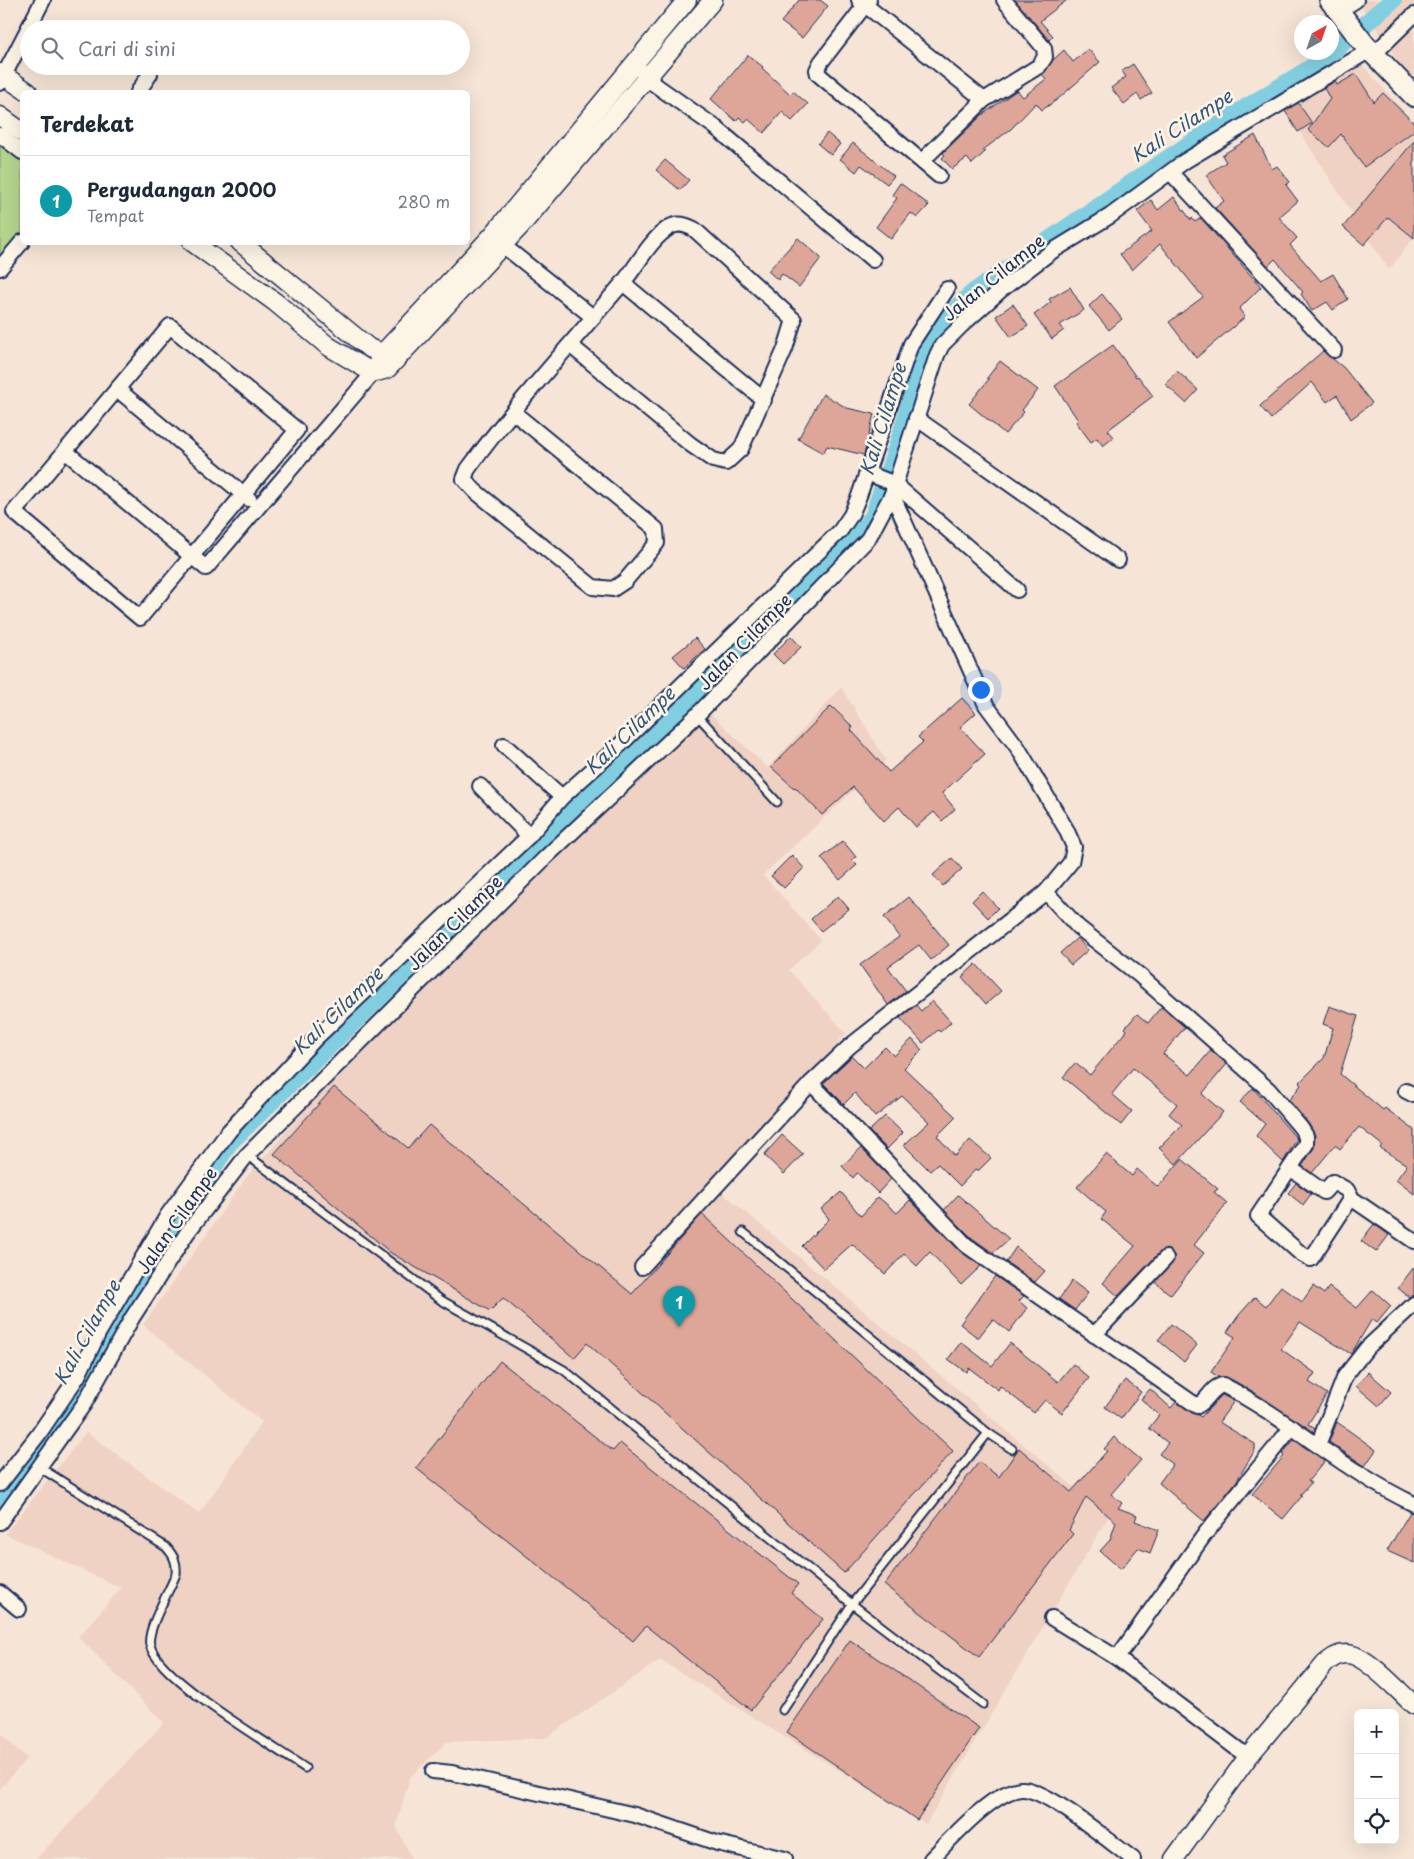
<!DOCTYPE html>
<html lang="id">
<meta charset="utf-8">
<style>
:root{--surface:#fff;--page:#f6f6f7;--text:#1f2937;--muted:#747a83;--line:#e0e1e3;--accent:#d1495b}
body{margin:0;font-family:"Playpen Sans",sans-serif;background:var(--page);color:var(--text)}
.controls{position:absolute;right:15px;bottom:15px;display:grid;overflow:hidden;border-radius:8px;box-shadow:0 5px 20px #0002}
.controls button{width:45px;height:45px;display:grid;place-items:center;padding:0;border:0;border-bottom:1px solid var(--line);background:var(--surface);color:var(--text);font:25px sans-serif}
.compass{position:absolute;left:1294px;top:15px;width:45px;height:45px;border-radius:50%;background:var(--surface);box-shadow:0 5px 20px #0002;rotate:40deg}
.you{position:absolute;left:980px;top:689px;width:18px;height:18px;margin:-12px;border:4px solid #fff;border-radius:50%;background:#1a73e8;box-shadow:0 0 0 8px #1a73e833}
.badge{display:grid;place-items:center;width:32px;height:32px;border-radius:50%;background:var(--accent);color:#fff;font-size:16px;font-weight:700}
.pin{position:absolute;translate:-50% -41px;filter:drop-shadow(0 1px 2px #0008)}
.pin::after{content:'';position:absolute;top:26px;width:18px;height:15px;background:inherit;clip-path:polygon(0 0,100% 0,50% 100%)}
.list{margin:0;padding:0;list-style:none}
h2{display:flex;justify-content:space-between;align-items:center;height:65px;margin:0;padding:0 20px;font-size:21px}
h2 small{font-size:16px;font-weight:400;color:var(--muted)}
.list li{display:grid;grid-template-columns:32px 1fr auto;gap:15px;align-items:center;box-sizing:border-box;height:90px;padding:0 20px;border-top:1px solid var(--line)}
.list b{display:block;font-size:19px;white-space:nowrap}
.list p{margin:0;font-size:16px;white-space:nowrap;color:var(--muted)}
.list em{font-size:16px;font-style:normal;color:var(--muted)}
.icon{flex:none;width:28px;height:28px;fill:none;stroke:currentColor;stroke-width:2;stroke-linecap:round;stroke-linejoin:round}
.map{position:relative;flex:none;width:1414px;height:1859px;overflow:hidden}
.search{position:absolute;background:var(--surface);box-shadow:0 5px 20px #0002;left:20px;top:20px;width:450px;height:55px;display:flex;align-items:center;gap:12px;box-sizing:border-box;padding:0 18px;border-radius:28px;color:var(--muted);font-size:19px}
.panel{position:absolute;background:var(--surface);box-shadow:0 5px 20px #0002;left:20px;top:90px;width:450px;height:155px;border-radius:8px}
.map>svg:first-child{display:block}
</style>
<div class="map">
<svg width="1414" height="1859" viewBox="0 0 1414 1859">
<rect width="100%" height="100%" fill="#f6e5d6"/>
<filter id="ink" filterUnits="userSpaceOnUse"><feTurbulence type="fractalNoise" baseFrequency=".02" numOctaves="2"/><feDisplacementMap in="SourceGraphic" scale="10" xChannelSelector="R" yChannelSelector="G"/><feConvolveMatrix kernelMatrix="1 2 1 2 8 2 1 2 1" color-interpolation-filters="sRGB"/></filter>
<g filter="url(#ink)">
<g fill="#efd2c3">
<polygon points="1357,0 1414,0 1414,79 1398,61"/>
<polygon points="1351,52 1414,123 1414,237 1389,270 1279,100"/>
<polygon points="841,687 886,760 763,875 821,940 789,970 846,1033 718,1189 1109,1516 926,1824 660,1660 546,1738 447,1742 410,1777 396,1826 412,1859 36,1859 164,1723 78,1637 121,1588 5,1534 86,1432 199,1514 262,1422 143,1325 245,1179 373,1033 710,713 768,768"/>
<polygon points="0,1733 27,1758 0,1789"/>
</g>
<polygon fill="#b5d58e" stroke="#688276" points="0,124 22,141 22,242 29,243 0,277"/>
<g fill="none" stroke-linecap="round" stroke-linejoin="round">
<g stroke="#82cee1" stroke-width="18">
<polyline points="1332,52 1393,0"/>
<polyline points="0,1508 87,1377 124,1305 229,1143 503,877 836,560 873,517 902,432 923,356 939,324 974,292 1142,176 1226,120 1319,63 1331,52"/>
</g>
</g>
<g fill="#dea698" stroke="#1b2f5e">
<polygon points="799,0 820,0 828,6 802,38 781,22"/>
<polygon points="1015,0 1067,0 1040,21 1053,36 1049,40"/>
<polygon points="1088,49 1100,62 1058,99 1042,110 1036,103 1011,129 983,150 985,152 972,164 967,158 952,169 942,158 945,155 943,153 982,115 1017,90 1023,97 1046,79 1042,74 1053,60 1064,50 1073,62"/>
<polygon points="748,55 763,67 762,68 790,94 793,91 808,104 792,121 782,112 764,133 748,119 745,122 739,117 736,121 711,99"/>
<polygon points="1133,64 1152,93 1141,100 1137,94 1124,104 1111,88 1126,77 1122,71"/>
<polygon points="1356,74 1374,102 1383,93 1414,123 1414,131 1364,167 1341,134 1329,147 1308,130 1330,99 1324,88 1335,81 1337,85"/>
<polygon points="1298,103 1312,123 1298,132 1285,111"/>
<polygon points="827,133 840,144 831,155 818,144"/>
<polygon points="1255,135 1272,169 1277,166 1290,182 1286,185 1298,201 1279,217 1297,238 1290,245 1321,281 1333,274 1348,299 1333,310 1327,302 1312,311 1301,294 1303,292 1275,259 1268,266 1215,208 1224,201 1206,175 1226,162 1222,155"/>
<polygon points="1414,141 1414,238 1388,217 1364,245 1343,227"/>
<polygon points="853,143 894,176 887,184 861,165 856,172 840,159"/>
<polygon points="665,160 689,180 680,190 656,170"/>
<polygon points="900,183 929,205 917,218 911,213 891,239 876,227 897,198 892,195"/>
<polygon points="1174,197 1191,220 1192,218 1195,222 1201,218 1261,287 1239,309 1245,317 1196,358 1169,322 1203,297 1160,244 1132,270 1120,254 1152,231 1137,211 1151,200 1158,210"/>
<polygon points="798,238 821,258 799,287 782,274 778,280 768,271"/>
<polygon points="1070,287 1084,310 1060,325 1064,330 1052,339 1034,315 1051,302 1049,299"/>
<polygon points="1102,294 1122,319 1109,330 1089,306"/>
<polygon points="1013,304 1028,326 1011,337 996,316"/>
<polygon points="1113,345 1136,377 1138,376 1153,396 1108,430 1114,437 1103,446 1097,438 1091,442 1076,422 1078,420 1055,386"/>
<polygon points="1323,351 1344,368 1372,403 1351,419 1337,395 1327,402 1312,382 1271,419 1260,406"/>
<polygon points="1000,361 1038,390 1022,410 1024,412 1005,434 969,404 989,379 987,378"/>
<polygon points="1177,371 1198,390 1186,403 1165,384"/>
<polygon points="823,394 847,408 874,414 864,455 827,446 823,453 798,439"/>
<polygon points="791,636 801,647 783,664 773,654"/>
<polygon points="695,638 705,649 684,668 673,656"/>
<polygon points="962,698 976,713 960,727 985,754 942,793 955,809 942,821 934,812 916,827 899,807 884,821 853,787 822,815 795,787 794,788 771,767 831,706 853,727 851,730 889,772 923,742 918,737"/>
<polygon points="843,841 856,857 852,860 857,865 840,880 821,858"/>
<polygon points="792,855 804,868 784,888 771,876"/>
<polygon points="952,858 962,869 943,886 933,875"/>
<polygon points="982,891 998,908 988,918 972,901"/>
<polygon points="838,896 849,909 821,931 811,919"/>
<polygon points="909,897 949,945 931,960 919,945 888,967 906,991 888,1005 860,965 899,937 884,917"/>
<polygon points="1077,938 1088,950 1071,965 1060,953"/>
<polygon points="976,964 1001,991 986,1004 962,977"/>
<polygon points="932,1001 951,1022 940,1032 938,1030 923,1043 900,1018 916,1005 921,1011"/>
<polygon points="1329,1006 1358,1016 1340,1074 1383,1110 1385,1108 1414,1130 1414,1194 1396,1180 1407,1165 1380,1148 1382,1145 1359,1127 1340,1149 1335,1145 1312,1173 1302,1166 1314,1148 1315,1135 1308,1123 1289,1100 1301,1085 1299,1083 1324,1058 1333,1028 1323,1024"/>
<polygon points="1161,1007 1185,1027 1163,1054 1190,1075 1211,1050 1227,1064 1202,1094 1223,1112 1176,1164 1159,1148 1182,1125 1169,1114 1177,1104 1133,1068 1112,1094 1132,1111 1121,1125 1063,1077 1075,1063 1090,1075 1127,1030 1125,1028 1137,1014 1148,1023"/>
<polygon points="912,1039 922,1050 904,1068 956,1117 937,1136 955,1156 970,1140 991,1158 978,1171 976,1169 960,1186 938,1164 930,1171 904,1145 929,1122 902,1096 875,1117 855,1093 844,1104 823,1083 852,1056 864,1068 885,1047 894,1056"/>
<polygon points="334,1087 408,1148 429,1125 632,1294 702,1214 953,1451 844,1573 587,1343 574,1358 503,1298 490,1311 391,1253 274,1154"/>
<polygon points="1253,1088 1297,1139 1283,1162 1256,1136 1265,1124 1240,1102"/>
<polygon points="885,1116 903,1133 887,1149 869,1131"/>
<polygon points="782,1135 803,1154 784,1174 764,1155"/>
<polygon points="861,1148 891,1179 878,1193 857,1173 853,1178 842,1166"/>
<polygon points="1106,1154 1132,1176 1137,1169 1158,1187 1182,1159 1218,1189 1214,1192 1227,1203 1194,1245 1204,1253 1171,1295 1155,1282 1174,1260 1174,1255 1167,1249 1160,1252 1118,1296 1103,1283 1135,1246 1101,1219 1106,1212 1077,1187"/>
<polygon points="1296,1183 1311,1194 1303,1205 1288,1193"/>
<polygon points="841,1192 861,1216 878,1197 897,1213 910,1200 960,1251 981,1266 961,1285 930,1252 917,1266 904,1254 885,1274 852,1244 824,1269 802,1246 829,1219 821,1209"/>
<polygon points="958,1195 1009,1239 993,1253 972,1238 944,1210"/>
<polygon points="1374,1224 1389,1235 1376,1252 1361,1241"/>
<polygon points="1016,1247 1045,1271 1035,1282 1006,1262"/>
<polygon points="1414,1267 1414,1295 1409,1297 1398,1288"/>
<polygon points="995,1276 1024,1296 1019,1301 1027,1308 1009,1332 993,1319 978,1338 960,1324"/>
<polygon points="1072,1281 1088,1293 1075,1310 1059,1299"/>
<polygon points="1281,1286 1302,1302 1313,1286 1324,1294 1329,1287 1357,1308 1373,1290 1391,1306 1377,1323 1372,1319 1351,1354 1300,1322 1281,1349 1315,1373 1309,1382 1327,1394 1308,1424 1315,1429 1314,1432 1252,1391 1227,1377 1218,1377 1211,1372 1235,1337 1227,1332 1239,1315 1255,1297 1266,1306"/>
<polygon points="1171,1324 1197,1345 1184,1362 1158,1340"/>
<polygon points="961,1342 992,1366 1010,1343 1058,1382 1073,1364 1089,1378 1062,1413 1045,1400 1034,1413 1000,1386 998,1390 969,1368 966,1372 948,1359"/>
<polygon points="500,1361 613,1451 620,1443 798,1584 791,1593 823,1619 751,1710 646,1626 633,1641 416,1468"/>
<polygon points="1368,1372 1391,1392 1379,1406 1356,1386"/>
<polygon points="1125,1380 1141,1392 1121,1419 1105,1407"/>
<polygon points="1150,1389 1171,1408 1176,1402 1201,1417 1222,1395 1234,1401 1219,1422 1255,1444 1255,1450 1236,1482 1204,1521 1159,1483 1173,1464 1159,1454 1168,1443 1149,1428 1159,1415 1141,1399"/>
<polygon points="1337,1422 1376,1450 1365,1466 1329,1442"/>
<polygon points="1114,1437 1141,1460 1111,1494 1122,1503 1118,1508 1137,1515 1135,1521 1159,1530 1150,1553 1138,1548 1121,1569 1100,1551 1110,1540 1116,1522 1086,1497 1069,1530 1073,1534 979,1657 884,1585 979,1462 999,1477 1019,1448 1071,1492 1107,1451 1104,1449"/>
<polygon points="1294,1440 1325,1461 1308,1481 1311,1483 1300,1495 1302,1496 1283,1519 1252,1494 1284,1456 1282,1454"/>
<polygon points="1410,1512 1414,1513 1414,1563 1387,1551"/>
<polygon points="850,1640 979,1728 917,1820 787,1732"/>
</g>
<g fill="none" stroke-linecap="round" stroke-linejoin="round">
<g stroke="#1b2f5e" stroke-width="11">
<g id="service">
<polyline points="697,715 777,802"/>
<polyline points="247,1155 441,1300 564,1370 852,1604 983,1704"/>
<polyline points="743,1232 988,1433 852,1604 783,1710"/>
<polyline points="988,1433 1012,1449"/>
<path d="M39,1467L166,1547C174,1556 177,1562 176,1574C170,1590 146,1630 150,1645C158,1679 273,1746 305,1768"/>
</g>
</g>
<g stroke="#1b2f5e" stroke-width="18">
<g id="minor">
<polyline points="859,0 984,100"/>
<polyline points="869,0 821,62 817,70 818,74 939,176"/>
<polyline points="1339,11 1356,0"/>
<polyline points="1374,54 1414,15"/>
<polyline points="635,62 647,79 715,127 873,260"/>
<polyline points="0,83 43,0"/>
<polyline points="138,92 150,74"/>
<polyline points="0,135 22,152"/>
<polyline points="922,161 984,100 1039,66 1045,57 1044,48 1004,0"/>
<polyline points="1171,173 1334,350"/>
<polyline points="495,239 593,317"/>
<polyline points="0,268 22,242"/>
<polyline points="623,283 764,400"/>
<polygon points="170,326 297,430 140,618 14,512"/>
<polyline points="117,389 249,499"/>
<path d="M513,412L656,529L657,543L625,581L613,589L593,587L475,491L464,479L468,469C515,405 569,346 621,285C637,267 649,240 670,227C678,222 686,225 694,229L794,320L785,349L741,449L726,463L713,460L690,444L570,345"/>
<polyline points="916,418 1118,560"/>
<polyline points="65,451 206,568 373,373 379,352"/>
<polyline points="867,473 895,484 1017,590"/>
<polyline points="504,745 562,797"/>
<polyline points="480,786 529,836"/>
<polyline points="1046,892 1078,927 1139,975 1269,1090 1301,1128 1306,1136 1306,1144 1258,1216 1300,1253 1311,1259 1351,1198"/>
<path d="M811,1083L966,1245L1197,1406C1208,1401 1211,1387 1223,1385C1290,1420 1346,1472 1414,1504"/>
<polyline points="1406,1091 1414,1095"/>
<polyline points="1290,1168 1324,1192 1333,1182 1347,1190 1351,1198 1414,1241"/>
<polyline points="642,1267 811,1083 850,1046 1046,892 1071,862 1074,847 1066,829 1018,748 986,705 892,494"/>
<polyline points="1094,1335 1166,1258"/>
<polyline points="1318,1445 1345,1376 1367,1348 1414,1304"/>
<polyline points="0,1484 38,1435 78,1376 98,1334 167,1216 229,1131 315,1039 529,836 562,797 621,744 840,531 851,515 859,496 911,344 947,289"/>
<polyline points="0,1522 84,1404 132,1318 187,1233 247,1155 547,856 697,715 868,539 892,494 937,355 942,345 962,325 1001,290 1051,252 1110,216 1185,161 1370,50"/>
<polyline points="0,1593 19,1609"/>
<polyline points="1052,1618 1117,1658 1248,1757"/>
<polyline points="1117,1658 1205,1534 1292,1427"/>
<polyline points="433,1771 452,1773 635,1815 717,1843 785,1859"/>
<path d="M931,1859C951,1839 993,1791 1021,1789C1045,1787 1111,1843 1133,1859"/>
</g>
</g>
<g stroke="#1b2f5e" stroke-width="21">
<g id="tertiary">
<polyline points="0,73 28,92"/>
<polyline points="0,116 22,132"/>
<polyline points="192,242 275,302 328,346 373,373 387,369 523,223 713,0"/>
<polyline points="240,242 369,348 379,352 386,350 492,236 687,0"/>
<path d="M1174,1859L1248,1757L1325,1664C1331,1659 1337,1654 1346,1654C1365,1653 1399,1692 1414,1705"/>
</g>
</g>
<g stroke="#1b2f5e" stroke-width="24">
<polyline id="secondary" points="1330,0 1365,45 1414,96"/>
</g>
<use href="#service" stroke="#fcf5e5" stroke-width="7"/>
<use href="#minor" stroke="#fcf5e5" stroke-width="14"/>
<use href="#tertiary" stroke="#fcf5e5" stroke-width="18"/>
<use href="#secondary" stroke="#fcf5e5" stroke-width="20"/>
</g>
</g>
<g text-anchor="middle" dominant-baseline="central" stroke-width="5" stroke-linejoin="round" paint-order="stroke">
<g font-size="18" fill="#1b2f5e" stroke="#fcf5e5">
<text transform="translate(993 277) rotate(-39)">Jalan Cilampe</text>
<text transform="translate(744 641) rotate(-46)">Jalan Cilampe</text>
<text transform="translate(454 922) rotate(-45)">Jalan Cilampe</text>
<text transform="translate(176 1220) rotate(-55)">Jalan Cilampe</text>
</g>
<g font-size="19" font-style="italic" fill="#35577f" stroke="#fcf5e5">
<text transform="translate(1181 125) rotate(-33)">Kali Cilampe</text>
<text transform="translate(882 419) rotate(-73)">Kali Cilampe</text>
<text transform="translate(629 730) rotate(-44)">Kali Cilampe</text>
<text transform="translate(337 1010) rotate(-44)">Kali Cilampe</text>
<text transform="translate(86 1332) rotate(-61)">Kali Cilampe</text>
</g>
</g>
</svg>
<div class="controls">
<button>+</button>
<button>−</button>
<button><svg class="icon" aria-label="locate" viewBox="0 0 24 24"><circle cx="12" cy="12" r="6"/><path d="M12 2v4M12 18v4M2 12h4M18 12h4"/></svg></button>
</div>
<svg class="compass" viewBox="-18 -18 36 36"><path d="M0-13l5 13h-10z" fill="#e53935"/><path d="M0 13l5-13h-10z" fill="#747a83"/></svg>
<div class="you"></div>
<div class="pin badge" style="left:679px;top:1327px;background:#0f9aa8">1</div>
<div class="search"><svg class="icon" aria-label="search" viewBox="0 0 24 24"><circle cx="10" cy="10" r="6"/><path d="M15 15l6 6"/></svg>Cari di sini</div>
<section class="panel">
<h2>Terdekat<small></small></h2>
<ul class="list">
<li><span class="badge" style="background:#0f9aa8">1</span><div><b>Pergudangan 2000</b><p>Tempat</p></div><em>280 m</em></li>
</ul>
</section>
</div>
